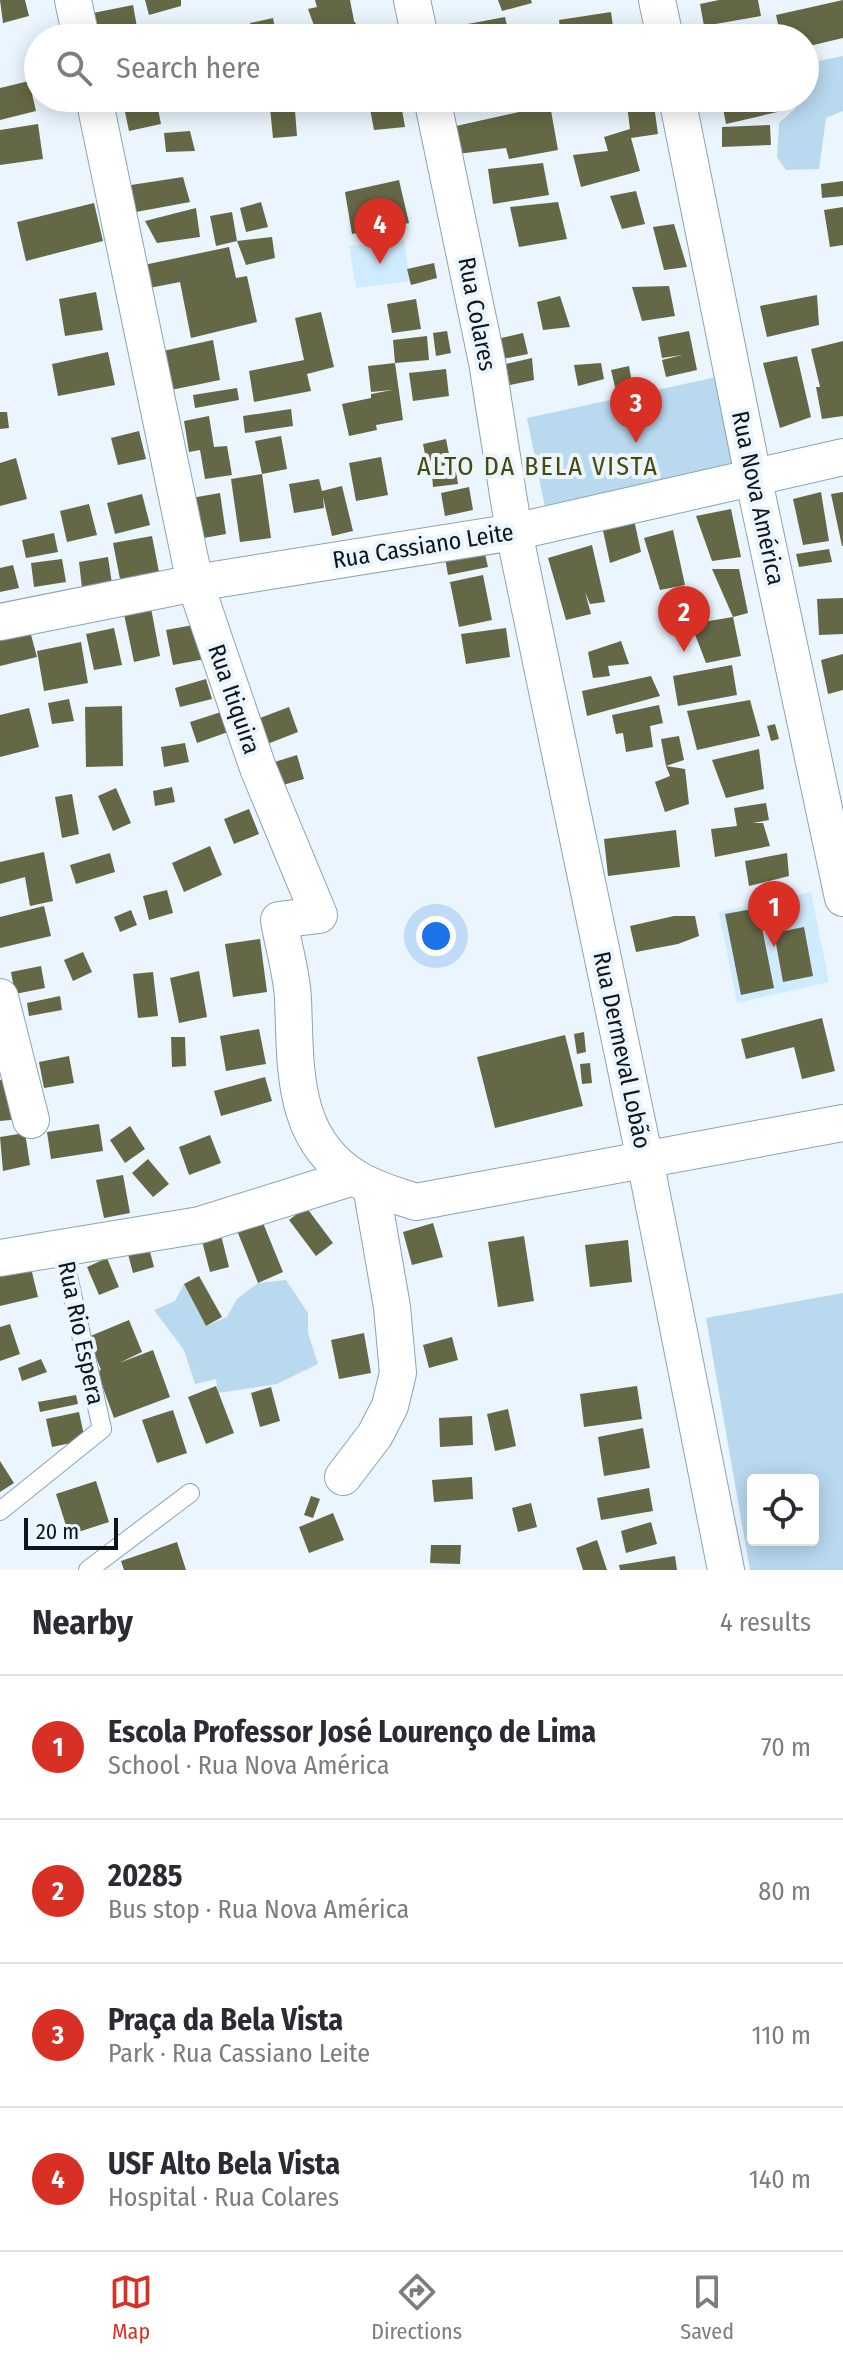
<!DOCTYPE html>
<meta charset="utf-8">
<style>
:root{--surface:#fff;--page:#f7f7f7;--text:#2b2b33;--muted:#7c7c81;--line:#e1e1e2;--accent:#d93025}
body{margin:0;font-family:"Fira Sans Condensed",sans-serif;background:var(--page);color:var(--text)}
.controls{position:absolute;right:24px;bottom:24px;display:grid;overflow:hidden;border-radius:8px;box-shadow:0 4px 20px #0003}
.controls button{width:72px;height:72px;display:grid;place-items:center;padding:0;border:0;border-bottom:2px solid var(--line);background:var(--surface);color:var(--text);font:40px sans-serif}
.scale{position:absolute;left:24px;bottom:20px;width:94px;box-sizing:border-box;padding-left:8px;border:4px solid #0c161c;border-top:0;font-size:22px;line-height:28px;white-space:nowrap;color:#0c161c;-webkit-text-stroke:6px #eaf5fd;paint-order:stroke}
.you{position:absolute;left:436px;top:936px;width:28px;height:28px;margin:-20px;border:6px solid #fff;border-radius:50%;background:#1a73e8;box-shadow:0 0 0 12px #1a73e833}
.badge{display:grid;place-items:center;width:52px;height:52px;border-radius:50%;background:var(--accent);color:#fff;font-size:26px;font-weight:700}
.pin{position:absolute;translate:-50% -66px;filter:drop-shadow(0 2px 4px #0008)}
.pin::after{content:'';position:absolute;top:42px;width:28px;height:24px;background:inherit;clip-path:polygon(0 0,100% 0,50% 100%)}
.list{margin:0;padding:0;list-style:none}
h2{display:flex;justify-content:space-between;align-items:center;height:104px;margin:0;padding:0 32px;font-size:34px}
h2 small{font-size:26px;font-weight:400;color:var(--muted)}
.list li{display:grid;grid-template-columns:52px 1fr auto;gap:24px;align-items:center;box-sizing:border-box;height:144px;padding:0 32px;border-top:2px solid var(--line)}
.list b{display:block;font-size:30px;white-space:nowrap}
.list p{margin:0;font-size:26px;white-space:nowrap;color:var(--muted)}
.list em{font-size:26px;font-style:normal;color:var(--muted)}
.icon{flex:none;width:44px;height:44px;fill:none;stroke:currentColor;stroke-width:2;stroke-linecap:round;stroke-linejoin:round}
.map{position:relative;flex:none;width:843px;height:1570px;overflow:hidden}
.search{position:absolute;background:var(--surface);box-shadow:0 4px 20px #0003;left:24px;right:24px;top:24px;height:88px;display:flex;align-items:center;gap:20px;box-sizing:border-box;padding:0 28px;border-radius:44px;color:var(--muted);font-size:30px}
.sheet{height:680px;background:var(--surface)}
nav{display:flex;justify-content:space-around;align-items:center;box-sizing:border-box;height:112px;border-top:2px solid var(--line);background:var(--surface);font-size:22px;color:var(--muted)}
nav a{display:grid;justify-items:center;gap:4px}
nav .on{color:var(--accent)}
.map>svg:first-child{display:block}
</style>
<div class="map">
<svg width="843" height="1570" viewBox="0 0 843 1570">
<rect width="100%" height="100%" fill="#eaf5fd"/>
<g fill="#cfebfe">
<polygon points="404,240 410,281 356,288 349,246"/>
<polygon points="811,892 829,982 737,1003 719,912"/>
</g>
<g fill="#b9d9ef" fill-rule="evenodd">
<polygon points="843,56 843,111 826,118 819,169 786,170 777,157 779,123 796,108 797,98 805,98 805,64"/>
<polygon points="726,375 746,469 546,512 527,418"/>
<polygon points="286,1280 308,1313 308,1333 318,1364 277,1384 218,1393 216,1379 195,1384 184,1350 154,1310 175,1301 184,1284 206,1326 227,1317 237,1299 258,1283"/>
<path d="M843,1293V1570H750L706,1318ZM753,1480H813V1540H753Z"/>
</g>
<g fill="#656846">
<polygon points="0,0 25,0 29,16 3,23"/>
<polygon points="145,0 181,0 181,6 149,15"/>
<polygon points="315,0 350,0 354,21 361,31 316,31 308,9 317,7"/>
<polygon points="498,0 531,0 532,3 502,11"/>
<polygon points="719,0 758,0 761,16 704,26 700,4"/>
<polygon points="843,0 843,38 805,47 805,38 781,38 776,15"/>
<polygon points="133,5 137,27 92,36 88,14"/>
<polygon points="611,12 614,34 561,38 559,20"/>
<polygon points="505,17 510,38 460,38 457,26"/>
<polygon points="273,18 277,38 255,38 250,23"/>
<polygon points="704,30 706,38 679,38 678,34"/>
<polygon points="29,81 36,111 0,120 0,88"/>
<polygon points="269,98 294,98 297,136 273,138"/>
<polygon points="368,98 400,98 405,127 374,130"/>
<polygon points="454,98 520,98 523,108 457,112"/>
<polygon points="626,98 653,98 658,134 631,138 640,171 581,187 573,155 608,151 604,137 630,129"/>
<polygon points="721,98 783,98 786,110 726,124"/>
<polygon points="157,104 161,124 129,131 125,112"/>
<polygon points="550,105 558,150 509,159 506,148 457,154 456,126"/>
<polygon points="38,124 43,159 0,165 0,130"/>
<polygon points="770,125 771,145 722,147 722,127"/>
<polygon points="190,131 195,151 166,152 164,133"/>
<polygon points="543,163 549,195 493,204 488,169"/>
<polygon points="183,177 190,202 136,212 131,185"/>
<polygon points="399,180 409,223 352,234 345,192"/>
<polygon points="843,181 843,196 822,198 821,184"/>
<polygon points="636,191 645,224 622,229 610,196"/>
<polygon points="261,202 268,227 246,232 240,208"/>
<polygon points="558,202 567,239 519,247 510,207"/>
<polygon points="94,203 103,241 26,261 17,222"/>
<polygon points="843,207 843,245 830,247 824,210"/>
<polygon points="196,208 200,237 157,243 145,221"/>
<polygon points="232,212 237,241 216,246 210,216"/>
<polygon points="674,224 687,267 664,270 653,227"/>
<polygon points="272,237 275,258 246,265 237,241"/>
<polygon points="229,247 236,278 247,276 257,322 191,338 180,282 144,289 139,266"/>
<polygon points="434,263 437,278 411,285 407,269"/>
<polygon points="669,286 675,316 642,321 632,287"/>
<polygon points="96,292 103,330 65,336 59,299"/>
<polygon points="817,295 819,325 767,337 760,306"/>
<polygon points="560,296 570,327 543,330 537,302"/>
<polygon points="416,299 421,329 392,333 387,304"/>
<polygon points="321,312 334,367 307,374 311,391 254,402 249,371 304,360 295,318"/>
<polygon points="447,331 451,353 436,356 433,333"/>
<polygon points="689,331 697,370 666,377 662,360 682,355 662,358 658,337"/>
<polygon points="523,333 528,354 492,361 488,341"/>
<polygon points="427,336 429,360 395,363 393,340"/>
<polygon points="213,340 220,380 171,390 163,351"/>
<polygon points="843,341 843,416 822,419 816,387 820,387 811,349"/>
<polygon points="108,352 115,385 58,396 52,364"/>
<polygon points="797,356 811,417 780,428 763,363"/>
<polygon points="532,358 534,380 510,385 506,364"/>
<polygon points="395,363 403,420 376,425 377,430 349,436 342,404 371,398 371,394 392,390 371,392 368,366"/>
<polygon points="601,363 604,379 578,386 574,365"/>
<polygon points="629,366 632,383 615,387 611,370"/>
<polygon points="446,369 449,396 413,401 409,373"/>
<polygon points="237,388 239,400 195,408 193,395"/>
<polygon points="291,409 293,426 245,433 243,416"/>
<polygon points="0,412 7,412 9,428 0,429"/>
<polygon points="209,416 214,447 227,446 232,475 205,479 200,450 189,452 184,421"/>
<polygon points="139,431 146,459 118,465 111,438"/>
<polygon points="281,436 287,469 262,474 255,441"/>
<polygon points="446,439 451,464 428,469 423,444"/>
<polygon points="381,457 388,495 356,501 349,463"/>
<polygon points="16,458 27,499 0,506 0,463"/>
<polygon points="456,471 458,484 433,487 432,474"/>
<polygon points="262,474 271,538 240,542 231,479"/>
<polygon points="319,479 322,491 342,486 353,531 332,536 323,497 324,508 294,513 289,484"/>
<polygon points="469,487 473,510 445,516 441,493"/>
<polygon points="821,492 829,541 803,545 793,499"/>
<polygon points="843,492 843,546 842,546 831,494"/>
<polygon points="220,493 226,534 198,539 191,498"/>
<polygon points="142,494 150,525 115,534 107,503"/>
<polygon points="89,504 97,535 67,542 60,511"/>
<polygon points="731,509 741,557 712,561 696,516"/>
<polygon points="633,515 641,552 610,563 602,526"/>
<polygon points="673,530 685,585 660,590 644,538"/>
<polygon points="54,533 58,552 26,558 22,540"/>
<polygon points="152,536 159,572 120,579 113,543"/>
<polygon points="592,545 605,602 590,604 585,592 591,614 566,620 548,558"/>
<polygon points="829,549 832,562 799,567 796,554"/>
<polygon points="484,550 488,567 448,575 445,558"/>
<polygon points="108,557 112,584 82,588 79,562"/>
<polygon points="62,559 66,582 34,587 31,563"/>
<polygon points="13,565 19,588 0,592 0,568"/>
<polygon points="712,569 739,569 748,613 733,617"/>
<polygon points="483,575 492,620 459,627 450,582"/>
<polygon points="843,598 843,634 819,635 817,599"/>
<polygon points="151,608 160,656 134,662 124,614"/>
<polygon points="733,617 741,656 706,663 691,624"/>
<polygon points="199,624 205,659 173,665 166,630"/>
<polygon points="114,628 122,665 94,670 86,634"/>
<polygon points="506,628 510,657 466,664 461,634"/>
<polygon points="30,631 37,657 0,666 0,639"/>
<polygon points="621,641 629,664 608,666 610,676 593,678 588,652"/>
<polygon points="81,642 88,683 44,691 37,651"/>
<polygon points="843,654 843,690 828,694 821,660"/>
<polygon points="732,665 737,695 678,706 673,676"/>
<polygon points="651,676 660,696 587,716 582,691"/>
<polygon points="206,679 212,699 180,707 175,688"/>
<polygon points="69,699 74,721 52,724 48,703"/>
<polygon points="750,700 760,736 697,750 687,711"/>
<polygon points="659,705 663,723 650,726 653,747 626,752 623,733 616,734 612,715"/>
<polygon points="122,706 123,766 86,767 85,707"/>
<polygon points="289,707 298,732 257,748 247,723"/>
<polygon points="29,708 39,747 0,757 0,715"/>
<polygon points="221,712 228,732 197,743 190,722"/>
<polygon points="775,724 779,739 771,741 767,726"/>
<polygon points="679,736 684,760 666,766 661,739"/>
<polygon points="185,743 189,762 164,767 161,747"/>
<polygon points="759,749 764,789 726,798 712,760"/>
<polygon points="297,755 304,779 269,789 262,766"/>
<polygon points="666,766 685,769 689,804 665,812 655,782 670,776"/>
<polygon points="172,787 175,802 155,806 153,791"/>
<polygon points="116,788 131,823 113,831 98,796"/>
<polygon points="72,794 79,834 62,838 55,797"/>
<polygon points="766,803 769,820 753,823 763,823 770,846 715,857 711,829 737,826 734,808"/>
<polygon points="249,809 259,834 234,844 224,819"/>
<polygon points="676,830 680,867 608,876 604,839"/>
<polygon points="210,846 222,875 184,892 172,863"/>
<polygon points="44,852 53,901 30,906 25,877 0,884 0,862"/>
<polygon points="110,853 115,872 76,884 70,865"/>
<polygon points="787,853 789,876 749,886 745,861"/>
<polygon points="167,890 173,913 149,920 143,896"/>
<polygon points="44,906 51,936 0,948 0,917"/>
<polygon points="758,908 774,988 741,995 725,914"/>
<polygon points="131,910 137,925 120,932 114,917"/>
<polygon points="674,916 695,916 699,936 678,944 636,952 630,926"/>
<polygon points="804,927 813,976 783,982 774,933"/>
<polygon points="260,939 267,992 233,997 225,944"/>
<polygon points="83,952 92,972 73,981 64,960"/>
<polygon points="41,966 45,988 15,994 11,972"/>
<polygon points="199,971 207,1017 179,1023 170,978"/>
<polygon points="153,972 158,1016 138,1018 133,974"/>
<polygon points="60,996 62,1010 29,1016 27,1003"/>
<polygon points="822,1018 835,1071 802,1079 794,1047 746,1059 741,1039"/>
<polygon points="259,1029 266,1064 226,1071 220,1036"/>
<polygon points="584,1032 586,1052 577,1054 574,1034"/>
<polygon points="565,1035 583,1106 495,1128 477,1057"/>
<polygon points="171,1037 185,1037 186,1066 172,1067"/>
<polygon points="69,1056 74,1083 44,1088 39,1062"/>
<polygon points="590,1063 592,1083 582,1084 580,1064"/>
<polygon points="265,1077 272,1101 221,1116 214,1091"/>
<polygon points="15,1078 21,1119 0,1121 0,1080"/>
<polygon points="99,1124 103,1151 51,1159 47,1132"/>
<polygon points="130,1126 145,1149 125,1163 110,1140"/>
<polygon points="25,1133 30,1165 3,1171 0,1137"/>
<polygon points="210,1135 221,1163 189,1175 179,1147"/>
<polygon points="148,1159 169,1184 153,1197 132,1173"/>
<polygon points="123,1175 130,1213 104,1218 96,1180"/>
<polygon points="306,1207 333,1243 316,1256 289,1220"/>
<polygon points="261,1218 283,1272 258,1283 236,1228"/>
<polygon points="433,1223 443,1257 412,1265 403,1232"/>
<polygon points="220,1231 229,1267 210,1272 201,1237"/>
<polygon points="524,1236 534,1301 498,1307 488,1242"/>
<polygon points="628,1240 632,1282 590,1287 585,1245"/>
<polygon points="149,1248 154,1267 133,1273 128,1254"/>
<polygon points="107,1258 119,1287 99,1295 87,1267"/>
<polygon points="30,1264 38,1297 0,1306 0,1271"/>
<polygon points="199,1276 222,1317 206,1326 184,1284"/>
<polygon points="129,1320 142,1352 119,1363 153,1350 170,1397 114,1418 97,1371 101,1370 88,1337"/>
<polygon points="10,1324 20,1354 0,1361 0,1327"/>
<polygon points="364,1333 371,1373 339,1379 331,1340"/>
<polygon points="452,1337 458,1360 429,1368 423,1345"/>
<polygon points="41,1359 47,1372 22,1381 18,1368"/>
<polygon points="216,1386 234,1433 206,1444 188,1397"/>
<polygon points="637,1386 642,1419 584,1427 580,1394"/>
<polygon points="271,1387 280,1421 260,1427 251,1393"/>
<polygon points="76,1395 78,1404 40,1412 38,1402"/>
<polygon points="508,1409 516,1446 495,1451 487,1414"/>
<polygon points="173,1410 187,1453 157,1463 142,1420"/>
<polygon points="79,1412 85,1440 52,1447 46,1419"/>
<polygon points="472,1416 473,1445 440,1447 439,1418"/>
<polygon points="643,1428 650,1468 604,1476 598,1437"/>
<polygon points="0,1461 14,1483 0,1492"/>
<polygon points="472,1477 473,1499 434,1502 432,1480"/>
<polygon points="96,1481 109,1522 69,1535 56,1494"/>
<polygon points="649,1488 653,1511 601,1520 597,1498"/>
<polygon points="311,1496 320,1499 313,1518 304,1515"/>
<polygon points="531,1503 537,1527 518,1532 512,1508"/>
<polygon points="333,1513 344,1540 309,1553 299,1527"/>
<polygon points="651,1522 657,1544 626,1553 621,1531"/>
<polygon points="597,1540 607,1570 583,1570 576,1548"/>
<polygon points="177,1542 186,1570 124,1570 121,1561"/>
<polygon points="431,1545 461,1545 460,1564 430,1563"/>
<polygon points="675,1556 677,1570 620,1570 619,1565"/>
</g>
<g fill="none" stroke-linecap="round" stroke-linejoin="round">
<g stroke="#8aa4b6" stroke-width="20">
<g id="lane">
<polyline points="0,1511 102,1429 62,1249"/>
<polyline points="88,1570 190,1493"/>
</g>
</g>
<g stroke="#8aa4b6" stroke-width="38">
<g id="street">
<polyline points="73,0 81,38"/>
<polyline points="412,0 420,38"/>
<polyline points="657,0 665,38"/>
<path d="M94,98L195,583L258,768L319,915L279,920C283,946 292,973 293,999C296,1067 290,1141 359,1180C376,1190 398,1196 416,1202L843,1123"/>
<polyline points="432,98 487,362 514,532 645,1160 726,1570"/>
<polyline points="677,98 753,476 843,898"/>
<polyline points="0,622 195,583 514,532 843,457"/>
<polyline points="0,997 31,1120"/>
<polyline points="0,1258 200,1225 353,1177"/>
<polyline points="343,1477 375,1435 390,1406 398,1373 392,1307 371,1186"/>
</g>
</g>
<use href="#lane" stroke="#fff" stroke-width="18"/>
<use href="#street" stroke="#fff" stroke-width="36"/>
</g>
<g text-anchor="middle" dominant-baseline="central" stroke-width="8" stroke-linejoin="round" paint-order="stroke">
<g font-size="24" fill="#0c161c" stroke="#eaf5fd">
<text transform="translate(477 314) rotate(79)">Rua Colares</text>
<text transform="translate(758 498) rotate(78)">Rua Nova América</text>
<text transform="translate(423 546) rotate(-9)">Rua Cassiano Leite</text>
<text transform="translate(234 699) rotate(71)">Rua Itiquira</text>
<text transform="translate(622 1050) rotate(78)">Rua Dermeval Lobão</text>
<text transform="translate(81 1333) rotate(78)">Rua Rio Espera</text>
</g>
<g font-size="26" letter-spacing="2" fill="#484a0c" stroke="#eaf5fd">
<text x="538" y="466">ALTO DA BELA VISTA</text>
</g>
</g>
</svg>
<div class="controls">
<button><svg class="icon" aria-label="locate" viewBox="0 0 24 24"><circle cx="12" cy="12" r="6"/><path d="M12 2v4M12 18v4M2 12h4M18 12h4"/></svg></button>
</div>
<div class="scale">20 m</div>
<div class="you"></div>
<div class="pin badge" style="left:774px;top:947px">1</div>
<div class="pin badge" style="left:684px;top:652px">2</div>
<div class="pin badge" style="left:636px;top:443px">3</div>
<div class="pin badge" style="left:380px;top:264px">4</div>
<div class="search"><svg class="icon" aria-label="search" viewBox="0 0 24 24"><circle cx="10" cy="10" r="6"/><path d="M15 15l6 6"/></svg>Search here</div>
</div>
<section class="sheet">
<h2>Nearby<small>4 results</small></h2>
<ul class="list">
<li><span class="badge">1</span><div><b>Escola Professor José Lourenço de Lima</b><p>School · Rua Nova América</p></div><em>70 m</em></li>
<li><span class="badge">2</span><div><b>20285</b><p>Bus stop · Rua Nova América</p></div><em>80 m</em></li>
<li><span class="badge">3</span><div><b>Praça da Bela Vista</b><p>Park · Rua Cassiano Leite</p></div><em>110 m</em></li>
<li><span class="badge">4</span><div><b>USF Alto Bela Vista</b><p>Hospital · Rua Colares</p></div><em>140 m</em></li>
</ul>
</section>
<nav>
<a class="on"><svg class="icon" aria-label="map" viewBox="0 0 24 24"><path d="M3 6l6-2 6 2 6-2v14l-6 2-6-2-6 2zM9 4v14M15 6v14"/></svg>Map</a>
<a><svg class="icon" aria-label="directions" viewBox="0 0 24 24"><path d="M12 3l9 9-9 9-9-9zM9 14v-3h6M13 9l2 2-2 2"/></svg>Directions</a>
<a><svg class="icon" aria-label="saved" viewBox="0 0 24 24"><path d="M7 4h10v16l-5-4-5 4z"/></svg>Saved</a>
</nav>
